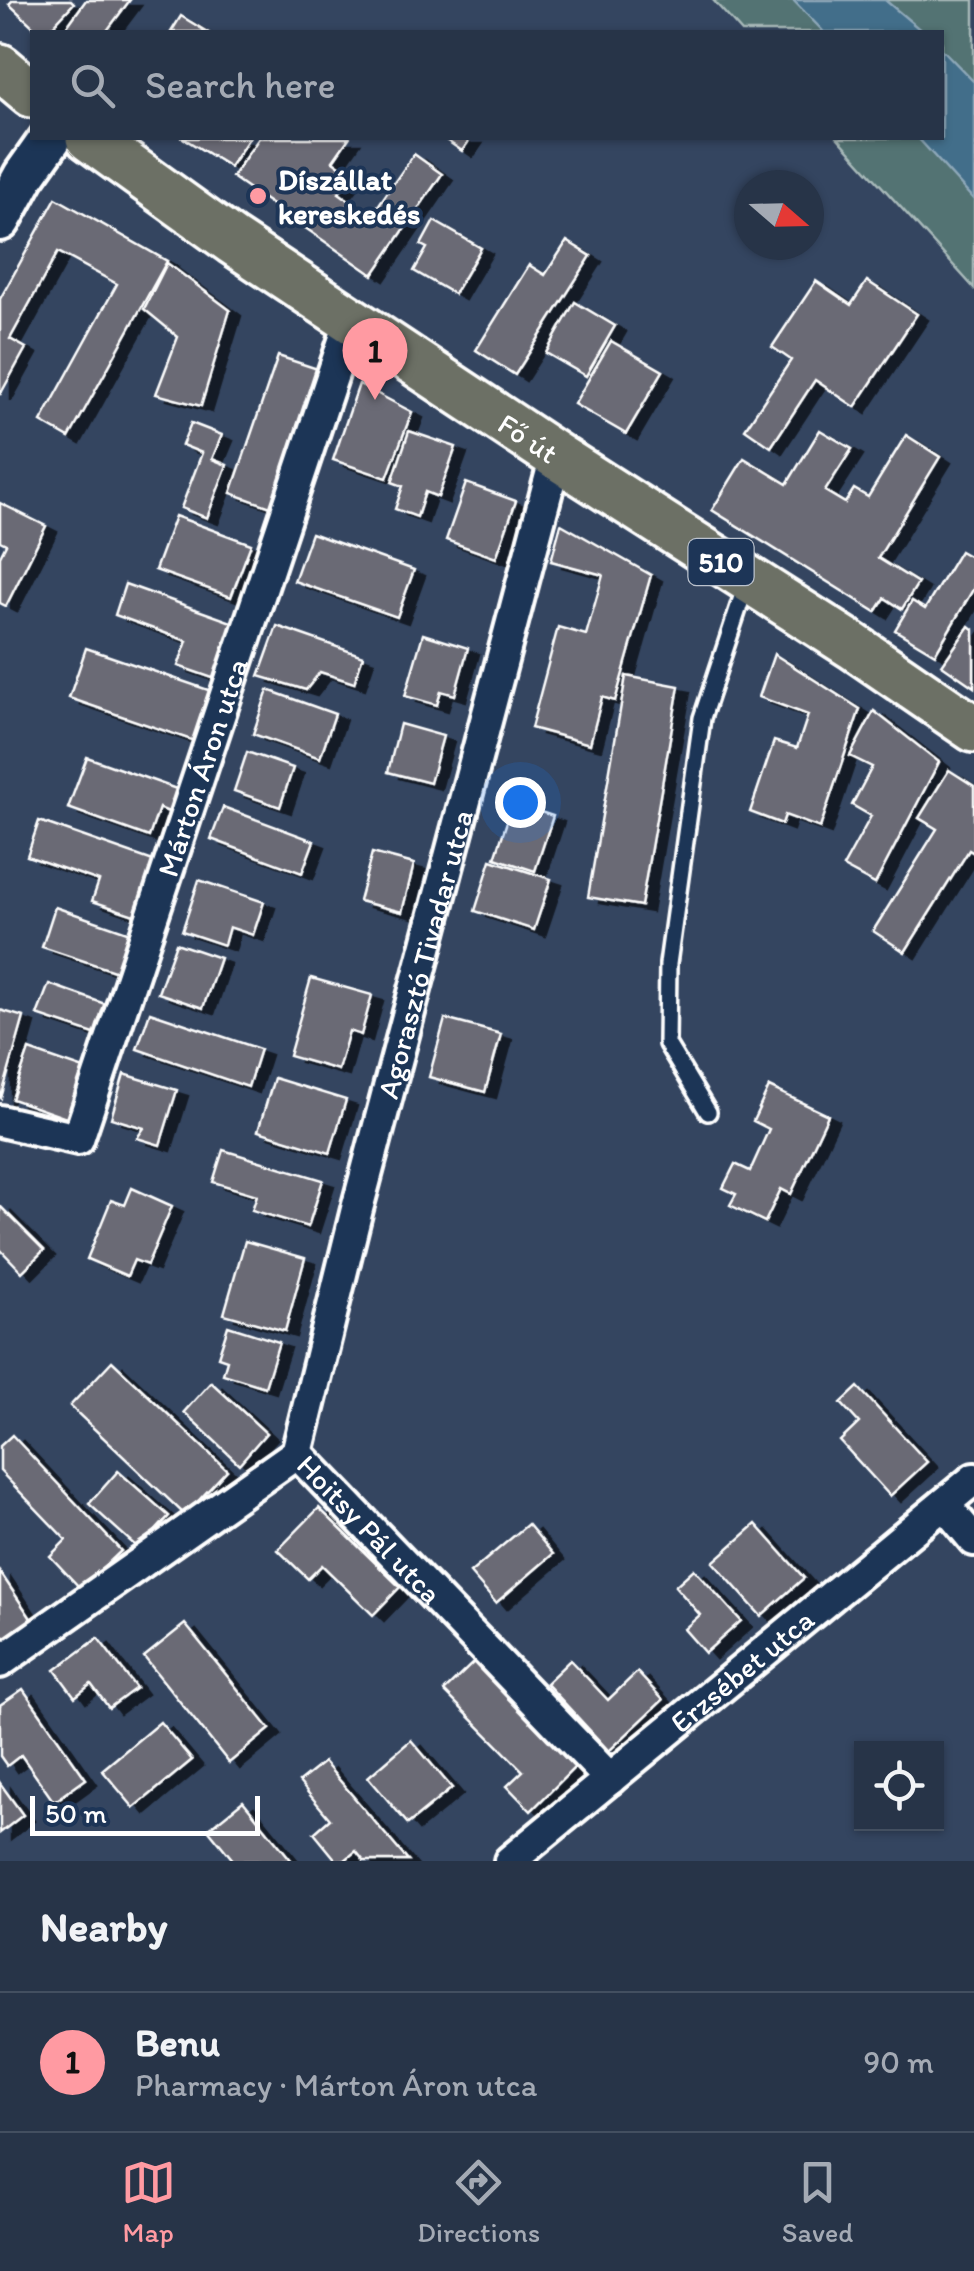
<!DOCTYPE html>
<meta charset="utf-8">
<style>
:root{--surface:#273448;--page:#2f3c4f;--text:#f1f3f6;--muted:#a4aab4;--line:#434f60;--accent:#ff9aa2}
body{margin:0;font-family:Itim,sans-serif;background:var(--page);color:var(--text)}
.controls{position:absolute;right:30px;bottom:30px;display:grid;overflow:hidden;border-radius:0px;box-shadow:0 2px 8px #0004}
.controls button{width:90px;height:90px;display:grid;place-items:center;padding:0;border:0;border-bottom:2px solid var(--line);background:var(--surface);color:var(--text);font:50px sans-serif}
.compass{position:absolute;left:734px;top:170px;width:90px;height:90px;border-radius:50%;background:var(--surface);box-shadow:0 2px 8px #0004;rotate:110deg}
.scale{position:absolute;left:30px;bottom:25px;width:230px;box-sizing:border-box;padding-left:10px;border:5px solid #fff;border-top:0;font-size:28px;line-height:35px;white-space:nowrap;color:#fff;-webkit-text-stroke:8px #1d3557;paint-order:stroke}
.you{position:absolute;left:520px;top:802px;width:35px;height:35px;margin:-25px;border:8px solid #fff;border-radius:50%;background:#1a73e8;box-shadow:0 0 0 15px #1a73e833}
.badge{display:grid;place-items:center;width:65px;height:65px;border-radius:50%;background:var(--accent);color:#111;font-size:32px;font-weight:700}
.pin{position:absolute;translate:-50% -82px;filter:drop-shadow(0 2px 5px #0008)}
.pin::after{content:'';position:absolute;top:52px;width:35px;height:30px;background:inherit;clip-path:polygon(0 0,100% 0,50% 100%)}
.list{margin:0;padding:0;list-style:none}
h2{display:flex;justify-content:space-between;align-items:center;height:130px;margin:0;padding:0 40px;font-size:42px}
h2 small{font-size:32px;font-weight:400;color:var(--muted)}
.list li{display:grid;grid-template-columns:65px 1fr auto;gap:30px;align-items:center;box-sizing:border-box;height:140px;padding:0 40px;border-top:2px solid var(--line)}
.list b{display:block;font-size:38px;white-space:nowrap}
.list p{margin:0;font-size:32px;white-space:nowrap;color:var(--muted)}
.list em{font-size:32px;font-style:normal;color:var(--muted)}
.icon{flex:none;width:55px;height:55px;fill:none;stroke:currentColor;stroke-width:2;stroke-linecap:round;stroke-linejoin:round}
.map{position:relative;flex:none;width:974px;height:1861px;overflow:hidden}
.search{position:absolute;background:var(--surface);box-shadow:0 2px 8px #0004;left:30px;right:30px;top:30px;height:110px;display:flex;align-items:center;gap:25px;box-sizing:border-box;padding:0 35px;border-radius:0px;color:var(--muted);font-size:38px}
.sheet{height:270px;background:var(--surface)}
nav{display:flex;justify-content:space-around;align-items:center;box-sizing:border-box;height:140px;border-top:2px solid var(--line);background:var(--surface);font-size:28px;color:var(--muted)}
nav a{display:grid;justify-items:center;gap:5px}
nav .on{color:var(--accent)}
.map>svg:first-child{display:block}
</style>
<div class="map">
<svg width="974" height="1861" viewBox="0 0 974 1861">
<defs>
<filter id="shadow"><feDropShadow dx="11" dy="6" stdDeviation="0" flood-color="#0009"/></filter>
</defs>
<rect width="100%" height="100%" fill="#344560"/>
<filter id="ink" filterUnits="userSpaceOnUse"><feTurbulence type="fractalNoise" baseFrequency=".01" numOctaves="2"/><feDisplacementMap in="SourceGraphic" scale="20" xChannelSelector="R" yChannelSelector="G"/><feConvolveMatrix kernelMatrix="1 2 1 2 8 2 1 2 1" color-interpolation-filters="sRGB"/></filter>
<g filter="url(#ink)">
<polygon fill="#527373" stroke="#a8b9b9" stroke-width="2.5" points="713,0 974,0 974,288 838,138 942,138 942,32 742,32"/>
<g fill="#436e8a" stroke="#8ea8b9" stroke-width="2.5">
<polygon points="793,0 885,0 923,32 824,32"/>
<polygon points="942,49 974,82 974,200 918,138 942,138"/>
</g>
<g fill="#6b6a74" stroke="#fff" stroke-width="2.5" filter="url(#shadow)">
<polygon points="13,0 71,0 74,3 47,32 39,32 9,4"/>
<polygon points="86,0 130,0 106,32 63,32"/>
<polygon points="181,16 207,32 171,32"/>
<polygon points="183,138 249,138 230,167"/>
<polygon points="259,138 349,138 333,161 352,175 339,193 371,216 414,154 442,174 373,275 232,177"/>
<polygon points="443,138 471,138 462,151"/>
<polygon points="56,198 167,261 69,438 41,422 117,284 58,252 10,339 26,348 0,395 0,299"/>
<polygon points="434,221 481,248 454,294 414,271 427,248 421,245"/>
<polygon points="567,241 591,256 515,375 476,350 529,265 545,275"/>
<polygon points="167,263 230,310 201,406 156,394 178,337 144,309"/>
<polygon points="816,281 851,305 867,281 917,314 855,407 815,380 771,447 745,429 791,360 772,347"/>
<polygon points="575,302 615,326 586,376 546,353"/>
<polygon points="611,341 663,371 626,434 574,404"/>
<polygon points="278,356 330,373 282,511 231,493"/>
<polygon points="359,384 412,412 387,478 333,460"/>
<polygon points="191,423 222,435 212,459 227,465 207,518 181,508 202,453 182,445"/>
<polygon points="820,430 852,449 825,491 845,503 854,489 868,497 906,435 940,457 878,558 918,583 902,609 885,598 876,612 712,510 744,458 787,484"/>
<polygon points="409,431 456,447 438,497 425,492 417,517 395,509 403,486 392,482"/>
<polygon points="466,483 516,501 496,558 446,540"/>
<polygon points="0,503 46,526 6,606 0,603 0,556 6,544 0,541"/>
<polygon points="175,516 251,544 231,597 155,570"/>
<polygon points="561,524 651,575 615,701 602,697 590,744 531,728 558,627 586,635 603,575 551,561"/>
<polygon points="311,533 414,570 397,617 294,581"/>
<polygon points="960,551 974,559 974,588 935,654 895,630 912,601 925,609"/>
<polygon points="125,584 240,625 221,681 178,666 187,641 115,615"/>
<polygon points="277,626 363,656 354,683 320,672 306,690 259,676"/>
<polygon points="969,626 974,630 974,687 942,665"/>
<polygon points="423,634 468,648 455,695 441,691 437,705 405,696"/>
<polygon points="86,648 220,694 203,744 69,698"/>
<polygon points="774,654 860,709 820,828 785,815 782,824 750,812 774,741 797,748 808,715 759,697"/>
<polygon points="626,676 679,686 641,906 588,897"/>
<polygon points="268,690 335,714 320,758 253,734"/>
<polygon points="874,711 939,762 875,884 843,867 871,816 852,805 872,767 850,756"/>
<polygon points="400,724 443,736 430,783 388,772"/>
<polygon points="247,752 293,768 280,807 234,791"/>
<polygon points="87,757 185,792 176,815 159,808 149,837 68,808"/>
<polygon points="949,770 974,786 974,853 969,850 905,952 873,931 937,829 919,818"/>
<polygon points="513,803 553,816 535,871 495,858"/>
<polygon points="223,807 314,841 302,873 211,839"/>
<polygon points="39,821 159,863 140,917 92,901 99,881 27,856"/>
<polygon points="372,853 414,864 402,912 359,901"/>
<polygon points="491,860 551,879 534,930 475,911"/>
<polygon points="199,880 264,902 253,935 229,927 224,945 182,931"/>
<polygon points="55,907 133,934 120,973 42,947"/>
<polygon points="176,943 220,958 203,1008 158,993"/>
<polygon points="311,978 372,995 361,1035 349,1031 338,1070 289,1056"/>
<polygon points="49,984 108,1005 97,1035 37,1015"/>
<polygon points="0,1010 24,1017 1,1098 0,1097"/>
<polygon points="150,1012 260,1049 248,1087 137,1049"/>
<polygon points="445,1019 501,1034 485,1092 429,1077"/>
<polygon points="29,1050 87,1070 69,1119 12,1099"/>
<polygon points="124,1074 177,1090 160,1145 137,1138 144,1128 111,1118"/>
<polygon points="274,1078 346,1100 330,1153 258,1131"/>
<polygon points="769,1087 828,1115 791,1194 781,1189 765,1222 730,1205 736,1194 723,1188 735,1164 750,1171 769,1129 753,1121"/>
<polygon points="223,1150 323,1180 308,1227 252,1210 257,1195 213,1182"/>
<polygon points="132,1188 172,1206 147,1265 134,1260 127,1276 87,1259 111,1200 125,1205"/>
<polygon points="0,1206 44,1250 22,1272 0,1249"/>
<polygon points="245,1241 305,1258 285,1331 224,1314"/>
<polygon points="228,1326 279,1342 265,1387 223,1374 227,1360 218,1357"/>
<polygon points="112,1361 227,1470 185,1515 70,1406"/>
<polygon points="211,1382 266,1433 239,1464 184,1412"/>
<polygon points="858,1387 927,1462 890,1496 840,1441 859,1423 841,1403"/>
<polygon points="12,1435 121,1551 81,1589 50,1556 66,1540 0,1471 0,1446"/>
<polygon points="118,1471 169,1516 139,1549 89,1504"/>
<polygon points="319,1508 400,1587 373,1615 322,1565 308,1579 278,1550"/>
<polygon points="528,1524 553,1554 496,1603 470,1573"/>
<polygon points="756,1524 804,1578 761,1616 713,1562"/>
<polygon points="694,1569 741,1621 705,1653 684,1629 700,1615 675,1586"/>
<polygon points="0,1572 34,1623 0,1647"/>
<polygon points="185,1624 270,1729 229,1763 144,1657"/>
<polygon points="98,1638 136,1688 109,1708 91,1684 75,1697 55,1670"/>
<polygon points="478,1658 580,1762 531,1811 507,1786 523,1771 444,1691"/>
<polygon points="570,1660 608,1700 637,1672 663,1700 609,1751 546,1683"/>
<polygon points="23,1689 86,1779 54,1802 21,1755 7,1766 0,1756 0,1705"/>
<polygon points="160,1722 192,1760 134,1808 102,1770"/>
<polygon points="411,1740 452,1788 408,1824 368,1777"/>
<polygon points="324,1762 408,1861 364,1861 356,1851 344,1861 337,1861 314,1833 330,1819 299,1782"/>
<polygon points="0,1783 23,1815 0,1833"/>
<polygon points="243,1801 292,1861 234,1861 208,1829"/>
</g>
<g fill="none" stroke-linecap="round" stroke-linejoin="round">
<g stroke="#fff" stroke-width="22">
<polyline id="service" points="708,1112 667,1044 668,964 702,718 747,582"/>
</g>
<g stroke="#fff" stroke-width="38">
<g id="minor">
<path id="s1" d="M0,1121L78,1139L351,320"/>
<path id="s2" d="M297,1453L357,1209L556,456"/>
<path id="s3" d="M297,1453L610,1779"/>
<polyline points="944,1504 974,1540"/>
<polyline points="0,1662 297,1453"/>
<path id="s4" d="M510,1861L974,1479"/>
</g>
</g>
<g stroke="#fff" stroke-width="48">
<polyline id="secondary" points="0,220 24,176 51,138"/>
</g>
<g stroke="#fff" stroke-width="52">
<g id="primary">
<polyline points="0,67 32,94"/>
<path id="s5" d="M89,138L232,241L556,456L853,646L974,729"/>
</g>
</g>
<use href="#service" stroke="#1d3557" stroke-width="15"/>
<use href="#minor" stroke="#1d3557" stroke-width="30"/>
<use href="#secondary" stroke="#1d3557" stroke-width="40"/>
<use href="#primary" stroke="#6c7065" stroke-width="45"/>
</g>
</g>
<circle fill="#ff9aa2" stroke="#1d3557" stroke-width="4" cx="258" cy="196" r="10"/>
<g text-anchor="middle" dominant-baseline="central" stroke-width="8" stroke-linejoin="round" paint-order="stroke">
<rect fill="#1d3557" stroke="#bbc2cd" stroke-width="2.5" x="688.5" y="539" width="65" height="46" rx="8"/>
<g font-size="28" font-weight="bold" fill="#fff">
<text x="721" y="562">510</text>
</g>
<g font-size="30" font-weight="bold" fill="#fff" stroke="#1d3557" text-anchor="start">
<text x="278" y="179">Díszállat<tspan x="278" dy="34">kereskedés</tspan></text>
</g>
<g font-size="30" fill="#fff" stroke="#1d3557">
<text stroke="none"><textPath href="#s5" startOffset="532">Fő út</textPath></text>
<text stroke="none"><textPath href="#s1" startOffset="472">Márton Áron utca</textPath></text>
<text stroke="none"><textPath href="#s2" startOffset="515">Agorasztó Tivadar utca</textPath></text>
<text stroke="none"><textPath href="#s3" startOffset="105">Hoitsy Pál utca</textPath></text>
<text stroke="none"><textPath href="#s4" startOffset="300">Erzsébet utca</textPath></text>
</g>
</g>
</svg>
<div class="controls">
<button><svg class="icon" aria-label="locate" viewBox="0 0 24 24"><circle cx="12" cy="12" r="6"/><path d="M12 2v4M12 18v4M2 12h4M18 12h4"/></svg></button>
</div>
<svg class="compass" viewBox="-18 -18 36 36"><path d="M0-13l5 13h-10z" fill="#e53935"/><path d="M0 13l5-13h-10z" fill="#a4aab4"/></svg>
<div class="scale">50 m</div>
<div class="you"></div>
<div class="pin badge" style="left:375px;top:400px">1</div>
<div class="search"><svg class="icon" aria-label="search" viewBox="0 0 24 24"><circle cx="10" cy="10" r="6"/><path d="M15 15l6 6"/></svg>Search here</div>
</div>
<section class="sheet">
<h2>Nearby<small></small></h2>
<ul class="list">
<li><span class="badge">1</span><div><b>Benu</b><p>Pharmacy · Márton Áron utca</p></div><em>90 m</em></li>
</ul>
</section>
<nav>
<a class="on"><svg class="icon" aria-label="map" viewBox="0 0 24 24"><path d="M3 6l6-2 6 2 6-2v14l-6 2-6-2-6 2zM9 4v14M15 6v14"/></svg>Map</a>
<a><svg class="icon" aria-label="directions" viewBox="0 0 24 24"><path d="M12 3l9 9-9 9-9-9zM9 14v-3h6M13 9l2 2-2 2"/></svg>Directions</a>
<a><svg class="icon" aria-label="saved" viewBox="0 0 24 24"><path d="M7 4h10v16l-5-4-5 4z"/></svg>Saved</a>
</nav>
